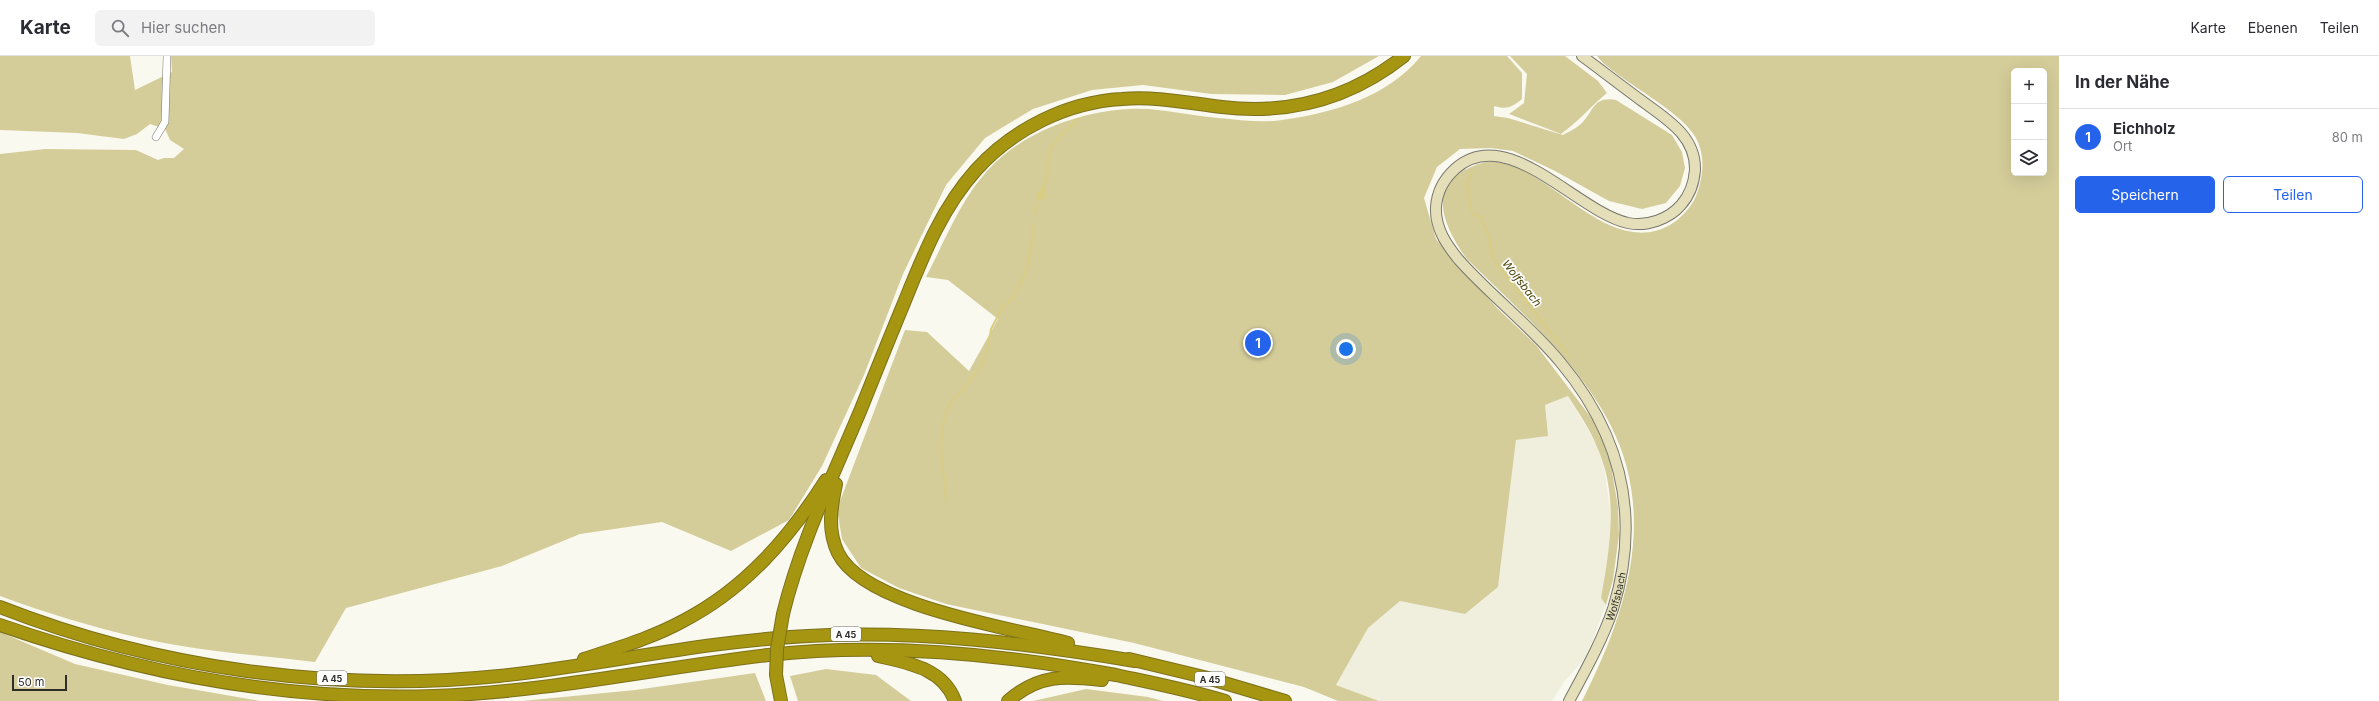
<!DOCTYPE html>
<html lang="de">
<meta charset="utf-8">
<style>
:root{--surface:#fff;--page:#f2f2f3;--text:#2b2b33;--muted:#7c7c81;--line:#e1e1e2;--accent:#2563eb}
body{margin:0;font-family:Inter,sans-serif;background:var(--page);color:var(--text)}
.controls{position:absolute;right:12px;top:12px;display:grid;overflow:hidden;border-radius:6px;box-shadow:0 4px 16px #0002}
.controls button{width:36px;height:36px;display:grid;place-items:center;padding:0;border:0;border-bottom:1px solid var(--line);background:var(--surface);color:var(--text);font:20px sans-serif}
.scale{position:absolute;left:12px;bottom:10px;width:55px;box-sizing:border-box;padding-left:4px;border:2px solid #2e2e2b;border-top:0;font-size:11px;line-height:14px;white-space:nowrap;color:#2e2e2b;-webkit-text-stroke:3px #fff;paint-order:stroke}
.you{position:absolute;left:1346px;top:293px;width:14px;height:14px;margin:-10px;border:3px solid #fff;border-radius:50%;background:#1a73e8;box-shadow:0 0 0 6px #1a73e833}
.badge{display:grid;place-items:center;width:26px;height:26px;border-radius:50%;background:var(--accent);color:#fff;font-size:13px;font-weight:700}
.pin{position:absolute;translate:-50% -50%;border:2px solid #fff;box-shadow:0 1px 4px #0006}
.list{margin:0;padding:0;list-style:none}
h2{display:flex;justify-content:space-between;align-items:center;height:52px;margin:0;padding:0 16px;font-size:17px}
h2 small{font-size:13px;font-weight:400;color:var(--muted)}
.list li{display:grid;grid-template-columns:26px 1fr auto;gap:12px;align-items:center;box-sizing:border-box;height:56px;padding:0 16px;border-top:1px solid var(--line)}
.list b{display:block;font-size:15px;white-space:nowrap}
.list p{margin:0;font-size:13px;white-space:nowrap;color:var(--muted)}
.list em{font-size:13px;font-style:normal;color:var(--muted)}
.actions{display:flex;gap:8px;padding:12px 16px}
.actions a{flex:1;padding:9px 0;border:1px solid var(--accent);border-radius:6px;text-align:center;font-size:14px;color:var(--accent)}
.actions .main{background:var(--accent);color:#fff}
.icon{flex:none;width:22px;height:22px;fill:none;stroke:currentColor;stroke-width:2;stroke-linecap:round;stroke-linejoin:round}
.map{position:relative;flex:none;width:2059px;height:645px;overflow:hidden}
header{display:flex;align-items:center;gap:24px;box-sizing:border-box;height:56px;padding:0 20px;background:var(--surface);border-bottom:1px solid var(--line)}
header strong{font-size:19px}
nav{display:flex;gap:22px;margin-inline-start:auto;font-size:14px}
.search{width:280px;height:36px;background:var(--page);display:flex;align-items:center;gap:10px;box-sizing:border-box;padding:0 14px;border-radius:6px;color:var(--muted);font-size:15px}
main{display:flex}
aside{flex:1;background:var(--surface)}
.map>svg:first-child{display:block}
</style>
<header>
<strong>Karte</strong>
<div class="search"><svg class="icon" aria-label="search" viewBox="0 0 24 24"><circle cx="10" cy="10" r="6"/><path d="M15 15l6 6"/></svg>Hier suchen</div>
<nav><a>Karte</a><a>Ebenen</a><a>Teilen</a></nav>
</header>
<main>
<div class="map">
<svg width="2059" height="645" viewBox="0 0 2059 645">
<rect width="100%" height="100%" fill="#faf9f0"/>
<polygon fill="#f0eedd" points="1568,340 1597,390 1603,406 1610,452 1611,483 1601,542 1606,549 1586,601 1564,626 1552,645 1379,645 1336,629 1368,572 1400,545 1465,558 1498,531 1516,384 1545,349"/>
<g fill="#d4cd9a" fill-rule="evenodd">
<path d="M0,0H130L135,34L172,16L171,0H1379L1333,26L1285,39L1211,38L1143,29L1092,34L1033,53L985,82L946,129L903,218L864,319L822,410L789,464L731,495L662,466L580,478L502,510L346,552L315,606C257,599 197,595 140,582C92,571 46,557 0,540V98L45,93L136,94L158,104L164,102H174L184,93L170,84L165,73L150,68L137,78L124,83L77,77L0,74Z"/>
<path d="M1421,0H1507L1522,17V43C1512,51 1507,54 1494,50V60L1508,62L1563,79C1568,76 1577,72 1582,67C1594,55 1593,40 1616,44L1672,79L1682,96L1685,112L1680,130L1666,147L1642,153L1609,145L1555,115L1513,95L1491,92L1460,93L1437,111L1424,142L1436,183L1497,252L1536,289L1596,368L1610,403L1618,451L1619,479L1613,524L1606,549L1601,542C1610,491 1619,440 1597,391C1590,373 1578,356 1568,340L1545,349L1548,380L1516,384L1498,531L1465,558L1400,545L1368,572L1336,629L1379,645H1338L1304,631L1134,587L946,548L899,532L861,512L842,483L837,453L905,274L927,276L969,315L998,263L948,224L926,221C945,185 960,144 988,114C1023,76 1078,56 1129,53C1159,51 1189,60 1219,62C1239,64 1263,67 1282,64C1333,57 1388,41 1421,0Z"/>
<path d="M1510,0H1565L1598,25L1607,37C1591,50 1578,66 1561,78L1509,58L1524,47L1527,18Z"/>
<path d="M1597,0H2059V645H1582C1626,559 1658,461 1610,368C1578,306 1516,251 1466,202C1446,174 1425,132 1467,113C1479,107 1489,104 1502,107C1556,118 1610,202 1670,169C1680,163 1691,152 1696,140C1703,122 1706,101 1696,82C1683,58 1634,32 1612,14C1607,10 1600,5 1597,0ZM2014,15H2044V117H2014Z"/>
<polygon points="0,576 75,608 168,629 260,645 0,645"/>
<polygon points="826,613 876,619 911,645 798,645 790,620"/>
<polygon points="755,617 766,645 522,645 635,634"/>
<polygon points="1086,633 1148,641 1163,645 1033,645"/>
</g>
<polygon fill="#d8cd83" points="1043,130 1046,132 1045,142 1039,145 1036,142 1037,137"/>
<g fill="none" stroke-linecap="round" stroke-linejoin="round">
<g stroke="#d8cd83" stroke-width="2">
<polyline points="1472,116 1467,128 1472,158 1481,161 1490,184 1492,202 1569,300"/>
<path d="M1043,130C1052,116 1045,110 1049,97C1053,84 1069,72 1078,63"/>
<polyline points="1034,158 1037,148"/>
<polyline points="946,444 941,392 944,362 952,344 960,337 981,310 988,291 991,273 1002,252 1014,241 1027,213 1032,184 1032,168"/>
</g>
<g stroke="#78776f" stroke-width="8">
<polyline id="minor" points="156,81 165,66 167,0"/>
</g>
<g stroke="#78776f" stroke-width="12">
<g id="secondary">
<path id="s1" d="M1569,645C1585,615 1602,585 1613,553C1641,462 1622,380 1561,307C1531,270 1491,240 1459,204C1446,188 1435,172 1436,151C1437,136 1444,123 1455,113C1507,66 1577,156 1628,167C1647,171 1669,163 1681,149C1690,139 1694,127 1695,114C1696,78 1663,61 1638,42C1619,28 1601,14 1582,0"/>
</g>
</g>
<g stroke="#7c711a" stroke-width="14">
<g id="motorway">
<path d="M836,428C831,452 827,474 838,497C864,550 1012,572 1068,587"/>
<path d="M0,551C155,612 333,637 499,620C602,609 704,585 808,580C918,574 1026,587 1135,605"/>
<path d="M783,558C800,488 833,420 861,353C875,318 889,283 904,247C923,200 941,153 976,114C1013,73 1067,46 1122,43C1156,40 1188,47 1222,51C1289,59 1351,42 1404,0"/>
<path d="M0,569C141,618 285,645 434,640C547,636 657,612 768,599C883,586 1003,598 1116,619C1153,627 1189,634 1225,645"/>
<path d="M878,600C908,607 943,612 955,645"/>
<path d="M584,603C617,592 652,582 683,565C745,533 789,482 826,424"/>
<polyline points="1129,603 1204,621 1285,645"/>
<polyline points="776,619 781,645"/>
<path d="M1008,645C1039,618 1064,620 1102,624"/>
</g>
</g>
<use href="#minor" stroke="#fff" stroke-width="7"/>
<use href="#secondary" stroke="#e4dfb8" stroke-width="10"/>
<use href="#motorway" stroke="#a69511" stroke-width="12"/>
<g stroke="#7c711a" stroke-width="14" stroke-linecap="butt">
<polyline id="motorway-bridge" points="776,619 777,593 783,558"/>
</g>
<use href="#motorway-bridge" stroke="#a69511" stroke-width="12"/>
</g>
<g text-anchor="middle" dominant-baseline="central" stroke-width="3.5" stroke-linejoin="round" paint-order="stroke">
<g fill="#fff" stroke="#6d6d6b" stroke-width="1">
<rect x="831" y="571" width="30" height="14" rx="3"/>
<rect x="317" y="615" width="30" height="14" rx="3"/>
<rect x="1195" y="616" width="30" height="14" rx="3"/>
</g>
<g font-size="9" font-weight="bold" fill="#2e2e2b">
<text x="846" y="578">A 45</text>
<text x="332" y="622">A 45</text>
<text x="1210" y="623">A 45</text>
</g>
<g font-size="10" fill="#2e2e2b" stroke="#fff">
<text stroke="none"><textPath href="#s1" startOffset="115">Wolfsbach</textPath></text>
</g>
<g font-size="11" font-style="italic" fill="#473f01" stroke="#fff">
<text transform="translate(1522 227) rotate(52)">Wolfsbach</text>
</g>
</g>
</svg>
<div class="controls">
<button>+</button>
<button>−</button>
<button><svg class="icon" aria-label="layers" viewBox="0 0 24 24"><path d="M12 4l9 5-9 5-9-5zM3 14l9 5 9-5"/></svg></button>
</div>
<div class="scale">50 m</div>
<div class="you"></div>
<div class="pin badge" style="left:1258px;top:287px">1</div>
</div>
<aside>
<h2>In der Nähe<small></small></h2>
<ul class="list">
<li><span class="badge">1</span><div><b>Eichholz</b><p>Ort</p></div><em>80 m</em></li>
</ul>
<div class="actions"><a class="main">Speichern</a><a>Teilen</a></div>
</aside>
</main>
